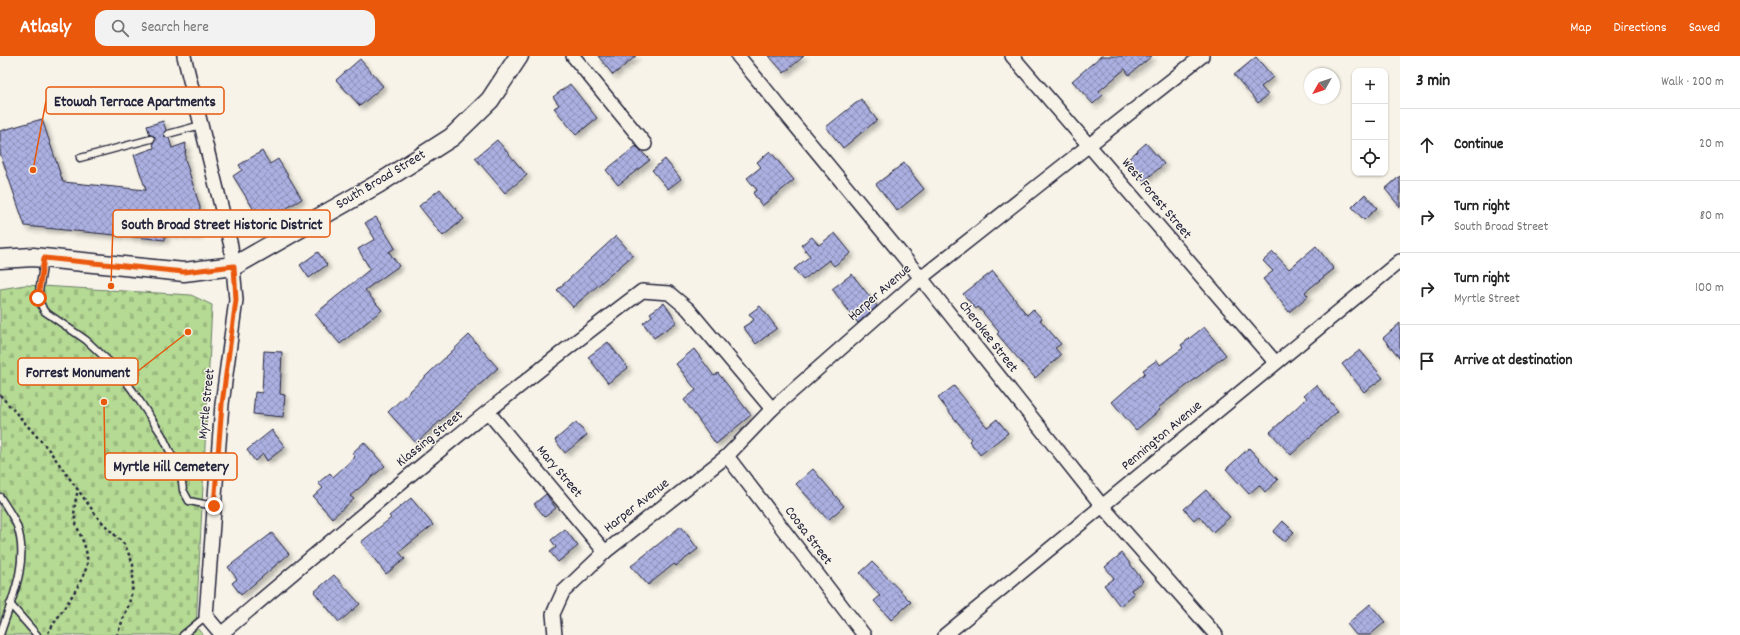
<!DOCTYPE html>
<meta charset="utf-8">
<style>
:root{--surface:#fff;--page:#f2f2f2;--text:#222;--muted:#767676;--line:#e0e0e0;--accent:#ea580c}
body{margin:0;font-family:Dekko,sans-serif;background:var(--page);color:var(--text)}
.controls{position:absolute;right:12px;top:12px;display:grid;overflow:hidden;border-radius:8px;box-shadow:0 1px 3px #0004}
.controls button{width:36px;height:36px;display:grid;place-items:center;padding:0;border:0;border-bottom:1px solid var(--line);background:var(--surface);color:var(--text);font:20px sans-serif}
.compass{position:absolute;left:1304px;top:12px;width:36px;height:36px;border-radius:50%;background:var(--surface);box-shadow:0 1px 3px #0004;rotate:230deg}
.stop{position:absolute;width:12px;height:12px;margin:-9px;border:3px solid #ea580c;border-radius:50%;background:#fff}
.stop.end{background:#ea580c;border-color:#fff;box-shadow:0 1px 4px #0008}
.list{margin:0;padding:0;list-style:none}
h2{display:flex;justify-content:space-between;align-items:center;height:52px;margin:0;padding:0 16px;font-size:17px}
h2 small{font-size:13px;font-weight:400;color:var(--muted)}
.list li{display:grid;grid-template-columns:26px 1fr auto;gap:12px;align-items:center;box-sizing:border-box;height:72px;padding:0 16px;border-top:1px solid var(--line)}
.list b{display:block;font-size:15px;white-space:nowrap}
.list p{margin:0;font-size:13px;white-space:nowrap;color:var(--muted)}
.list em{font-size:13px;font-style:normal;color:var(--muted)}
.icon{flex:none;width:22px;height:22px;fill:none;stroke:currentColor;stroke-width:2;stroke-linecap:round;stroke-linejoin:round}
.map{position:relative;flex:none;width:1400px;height:579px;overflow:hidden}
header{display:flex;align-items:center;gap:24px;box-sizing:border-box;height:56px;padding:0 20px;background:var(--accent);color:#fff}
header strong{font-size:19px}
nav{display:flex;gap:22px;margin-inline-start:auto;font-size:14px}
.search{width:280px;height:36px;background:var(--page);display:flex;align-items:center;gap:10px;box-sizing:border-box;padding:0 14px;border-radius:12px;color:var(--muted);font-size:15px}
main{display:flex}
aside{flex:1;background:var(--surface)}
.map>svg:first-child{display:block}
</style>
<header>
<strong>Atlasly</strong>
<div class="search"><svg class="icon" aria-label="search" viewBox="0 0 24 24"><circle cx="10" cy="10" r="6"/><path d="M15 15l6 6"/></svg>Search here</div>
<nav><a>Map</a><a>Directions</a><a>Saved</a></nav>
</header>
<main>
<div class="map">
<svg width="1400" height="579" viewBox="0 0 1400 579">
<defs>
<pattern id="cemetery-stones" width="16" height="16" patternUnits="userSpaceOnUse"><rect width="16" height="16" fill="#b5da94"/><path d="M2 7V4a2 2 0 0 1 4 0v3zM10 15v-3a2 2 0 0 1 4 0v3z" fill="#9bbb80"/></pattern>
<pattern id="building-cross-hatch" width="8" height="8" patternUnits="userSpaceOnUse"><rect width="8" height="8" fill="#abb0e1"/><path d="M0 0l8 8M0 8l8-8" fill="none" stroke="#8b8fb8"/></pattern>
<filter id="shadow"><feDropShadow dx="3.5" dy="3.5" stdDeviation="2" flood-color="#0004"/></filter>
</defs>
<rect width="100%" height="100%" fill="#f7f3e8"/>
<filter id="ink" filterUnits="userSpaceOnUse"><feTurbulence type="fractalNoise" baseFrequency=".025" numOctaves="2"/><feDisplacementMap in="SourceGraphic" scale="8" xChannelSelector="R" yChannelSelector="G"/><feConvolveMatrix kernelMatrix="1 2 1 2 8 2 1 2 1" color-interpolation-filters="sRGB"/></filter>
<g filter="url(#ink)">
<polygon fill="url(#cemetery-stones)" stroke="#6c7e68" points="25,229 191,239 212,249 196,571 203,579 0,579 0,233"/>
<g fill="url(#building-cross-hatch)" stroke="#22223b" filter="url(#shadow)">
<polygon points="598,0 636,0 613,19"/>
<polygon points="769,0 804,0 784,17"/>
<polygon points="1101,0 1152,0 1129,19 1125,13 1099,35 1103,39 1093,48 1072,25"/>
<polygon points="1256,1 1273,21 1261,31 1268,39 1258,47 1234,19"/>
<polygon points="360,3 383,30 360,50 336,24"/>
<polygon points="570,28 597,62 576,79 554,52 559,49 553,41"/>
<polygon points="861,43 877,64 843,92 826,71"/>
<polygon points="42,63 63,126 146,134 134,99 154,92 153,87 155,81 150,79 147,70 163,65 166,74 164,80 169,82 172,92 186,87 185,103 200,151 198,180 165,177 165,184 25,170 0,97 0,75"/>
<polygon points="497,84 527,119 505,137 475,102"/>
<polygon points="1146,87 1164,108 1144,125 1126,105"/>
<polygon points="636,90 650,104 618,129 606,114"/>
<polygon points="262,95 270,108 278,103 302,143 262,167 233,120 242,114 239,109"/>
<polygon points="770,95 794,124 762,150 753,137 757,134 747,122 761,111 757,106"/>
<polygon points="665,103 681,123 668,133 652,114"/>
<polygon points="904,107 924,133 897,155 876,128"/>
<polygon points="1400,120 1400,151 1385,133"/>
<polygon points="440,133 464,163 443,180 419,150"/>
<polygon points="1365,138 1377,152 1364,164 1352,151"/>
<polygon points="376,161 395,192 389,196 399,210 365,234 382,254 340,288 315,258 370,213 358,193 375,183 365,167"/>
<polygon points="835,177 851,197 834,210 829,204 803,224 794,213 810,200 801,189 812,181 819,189"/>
<polygon points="616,180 633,199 573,251 557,234"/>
<polygon points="1316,190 1334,213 1305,236 1308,240 1289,256 1263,223 1273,215 1263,205 1273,196 1289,213"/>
<polygon points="318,196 327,209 309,222 300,209"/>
<polygon points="993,215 1027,259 1033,253 1042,263 1040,264 1061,288 1055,292 1061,299 1035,322 997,278 999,276 978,251 976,253 963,238"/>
<polygon points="852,218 877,250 858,267 832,233"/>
<polygon points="664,247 677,266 654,282 643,267 652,260 650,257"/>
<polygon points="760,250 777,272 756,288 743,271 754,264 749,258"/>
<polygon points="1400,267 1400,302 1383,282"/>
<polygon points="1204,271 1226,299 1158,352 1160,354 1136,374 1112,346 1145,317 1143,314 1157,304 1160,309 1183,292 1181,289"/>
<polygon points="469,279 498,312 416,387 388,356"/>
<polygon points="608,286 628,312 608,327 588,301"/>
<polygon points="694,293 714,320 718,317 751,359 716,388 684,344 696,334 676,308"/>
<polygon points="1360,294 1383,322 1364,336 1342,308"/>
<polygon points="264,295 282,296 280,338 285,339 283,361 253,358 255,336 262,337"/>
<polygon points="1316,329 1338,355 1291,399 1270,376 1307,342 1304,339"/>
<polygon points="954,330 987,371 997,363 1008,377 980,399 969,385 971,383 938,342"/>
<polygon points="576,366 587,379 565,397 555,384"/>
<polygon points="272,374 285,391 267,405 263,398 255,405 247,394"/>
<polygon points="364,386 385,410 350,440 354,443 332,462 313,441 323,432 318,427 330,417 333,421 355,401 352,397"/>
<polygon points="1249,392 1278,424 1265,436 1259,429 1249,438 1226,413"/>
<polygon points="813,413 844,450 828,464 796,428"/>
<polygon points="1206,434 1230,461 1213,476 1199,460 1194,464 1184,453"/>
<polygon points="546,438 556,452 545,461 534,448"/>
<polygon points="411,442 433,469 399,496 405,503 386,518 361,486 391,462 389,460"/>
<polygon points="1283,465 1294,476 1285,486 1273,476"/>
<polygon points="681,470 698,493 676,510 674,508 648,529 631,510"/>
<polygon points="565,473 578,490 558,506 550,496 556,491 551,484"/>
<polygon points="272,477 289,498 241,539 232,527 237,523 228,511"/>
<polygon points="1122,497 1143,525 1131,534 1134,538 1120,550 1104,529 1114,522 1105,511"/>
<polygon points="872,506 911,546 891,564 874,545 880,540 860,517"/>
<polygon points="334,519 360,548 339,566 314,536"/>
<polygon points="1370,548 1385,566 1370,579 1356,579 1347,568"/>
</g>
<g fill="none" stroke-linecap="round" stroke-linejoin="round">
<g stroke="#22223b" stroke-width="9">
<g id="service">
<polyline points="168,78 201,69"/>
<polyline points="80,102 151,83"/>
<polyline points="44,204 38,242 44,255 86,284 116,312 133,335 162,379 181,419 183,434 189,445 214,450"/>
<path d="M0,441C6,450 13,460 17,470C30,506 11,545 0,579"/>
<polyline points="10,548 37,579"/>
<polyline points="183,579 206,560"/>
</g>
</g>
<g stroke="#22223b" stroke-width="16">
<g id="minor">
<polyline points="184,0 231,190 236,244 222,348 206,560 222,579"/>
<polyline points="573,0 645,88"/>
<polyline points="738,0 921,222 1103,451 1216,579"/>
<polyline points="1012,0 1275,306"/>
<polyline points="488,356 605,496"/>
<polyline points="727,400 864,579"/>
<path d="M221,578C359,461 497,344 642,235L669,237L688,253L772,353"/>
<polyline points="555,579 553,558 563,536 605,496 727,400 772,353 921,222 1202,0"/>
<path d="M945,579C1097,455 1247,329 1400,205"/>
</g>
</g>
<g stroke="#22223b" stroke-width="21">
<polyline id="secondary" points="0,203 33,201 184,216 234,210 378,128 452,81 490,44 519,0"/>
</g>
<g stroke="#22223b" stroke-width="2.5" stroke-dasharray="3 3" stroke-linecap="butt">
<polyline points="0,339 49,394 99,463 125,489 133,508 133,530 129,548 117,579"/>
<path d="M48,577C57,561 85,525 87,508C89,492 78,478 75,463C73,453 76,443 78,433"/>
</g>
<use href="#service" stroke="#f7f3e8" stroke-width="6"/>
<use href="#minor" stroke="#f7f3e8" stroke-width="13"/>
<use href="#secondary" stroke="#f7f3e8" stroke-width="18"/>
</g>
</g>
<g fill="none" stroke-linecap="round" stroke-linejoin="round" filter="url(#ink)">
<polyline stroke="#ea580c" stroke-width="5" points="38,242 44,202 184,216 234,210 236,244 222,348 214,450"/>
</g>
<g text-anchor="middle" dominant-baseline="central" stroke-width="3" stroke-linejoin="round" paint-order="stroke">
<g font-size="14" fill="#22223b" stroke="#f7f3e8">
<text transform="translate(381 124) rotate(-31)">South Broad Street</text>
<text transform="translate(1156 143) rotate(50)">West Forest Street</text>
<text transform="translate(880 237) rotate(-41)">Harper Avenue</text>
<text transform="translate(988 281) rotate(52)">Cherokee Street</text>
<text transform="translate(207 348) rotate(-84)">Myrtle Street</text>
<text transform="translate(1162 380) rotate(-40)">Pennington Avenue</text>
<text transform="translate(430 383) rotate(-39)">Klassing Street</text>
<text transform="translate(559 416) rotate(50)">Mary Street</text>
<text transform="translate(637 450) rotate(-38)">Harper Avenue</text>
<text transform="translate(808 480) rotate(53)">Coosa Street</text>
</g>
</g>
<path fill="none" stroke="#e8590c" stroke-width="1.5" d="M33 114L46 45M111 230L113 168M188 276L138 315M104 346L105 410"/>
<g fill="#e8590c" stroke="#f7f3e8" stroke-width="1.5">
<circle cx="33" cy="114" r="4"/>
<circle cx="111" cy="230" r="4"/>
<circle cx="188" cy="276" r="4"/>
<circle cx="104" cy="346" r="4"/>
</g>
<g fill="#f7f3e8" stroke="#e8590c" stroke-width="1.5">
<rect x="46" y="31" width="178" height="27" rx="4"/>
<rect x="113" y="154" width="217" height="27" rx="4"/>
<rect x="18" y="302" width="120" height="27" rx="4"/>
<rect x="105" y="397" width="132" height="27" rx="4"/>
</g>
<g font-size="15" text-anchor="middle" font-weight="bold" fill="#22223b">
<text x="135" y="50">Etowah Terrace Apartments</text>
<text x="222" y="173">South Broad Street Historic District</text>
<text x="78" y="321">Forrest Monument</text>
<text x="171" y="415">Myrtle Hill Cemetery</text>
</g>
</svg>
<div class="controls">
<button>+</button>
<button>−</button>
<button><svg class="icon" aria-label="locate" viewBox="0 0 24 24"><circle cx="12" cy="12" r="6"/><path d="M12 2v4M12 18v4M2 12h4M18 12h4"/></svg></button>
</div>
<svg class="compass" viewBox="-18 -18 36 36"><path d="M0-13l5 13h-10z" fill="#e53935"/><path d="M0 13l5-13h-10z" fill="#767676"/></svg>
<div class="stop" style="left:38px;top:242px"></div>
<div class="stop end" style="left:214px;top:450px"></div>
</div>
<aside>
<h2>3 min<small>Walk · 200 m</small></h2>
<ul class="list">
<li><svg class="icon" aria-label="ahead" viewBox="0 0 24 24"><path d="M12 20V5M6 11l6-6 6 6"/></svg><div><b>Continue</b></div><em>20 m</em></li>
<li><svg class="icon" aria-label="right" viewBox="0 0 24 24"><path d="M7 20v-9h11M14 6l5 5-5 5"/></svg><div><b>Turn right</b><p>South Broad Street</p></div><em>80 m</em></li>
<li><svg class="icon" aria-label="right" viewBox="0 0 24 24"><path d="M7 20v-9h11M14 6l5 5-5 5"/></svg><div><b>Turn right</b><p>Myrtle Street</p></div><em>100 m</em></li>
<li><svg class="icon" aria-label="arrive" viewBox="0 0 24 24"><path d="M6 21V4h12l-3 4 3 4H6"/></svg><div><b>Arrive at destination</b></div></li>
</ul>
</aside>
</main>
